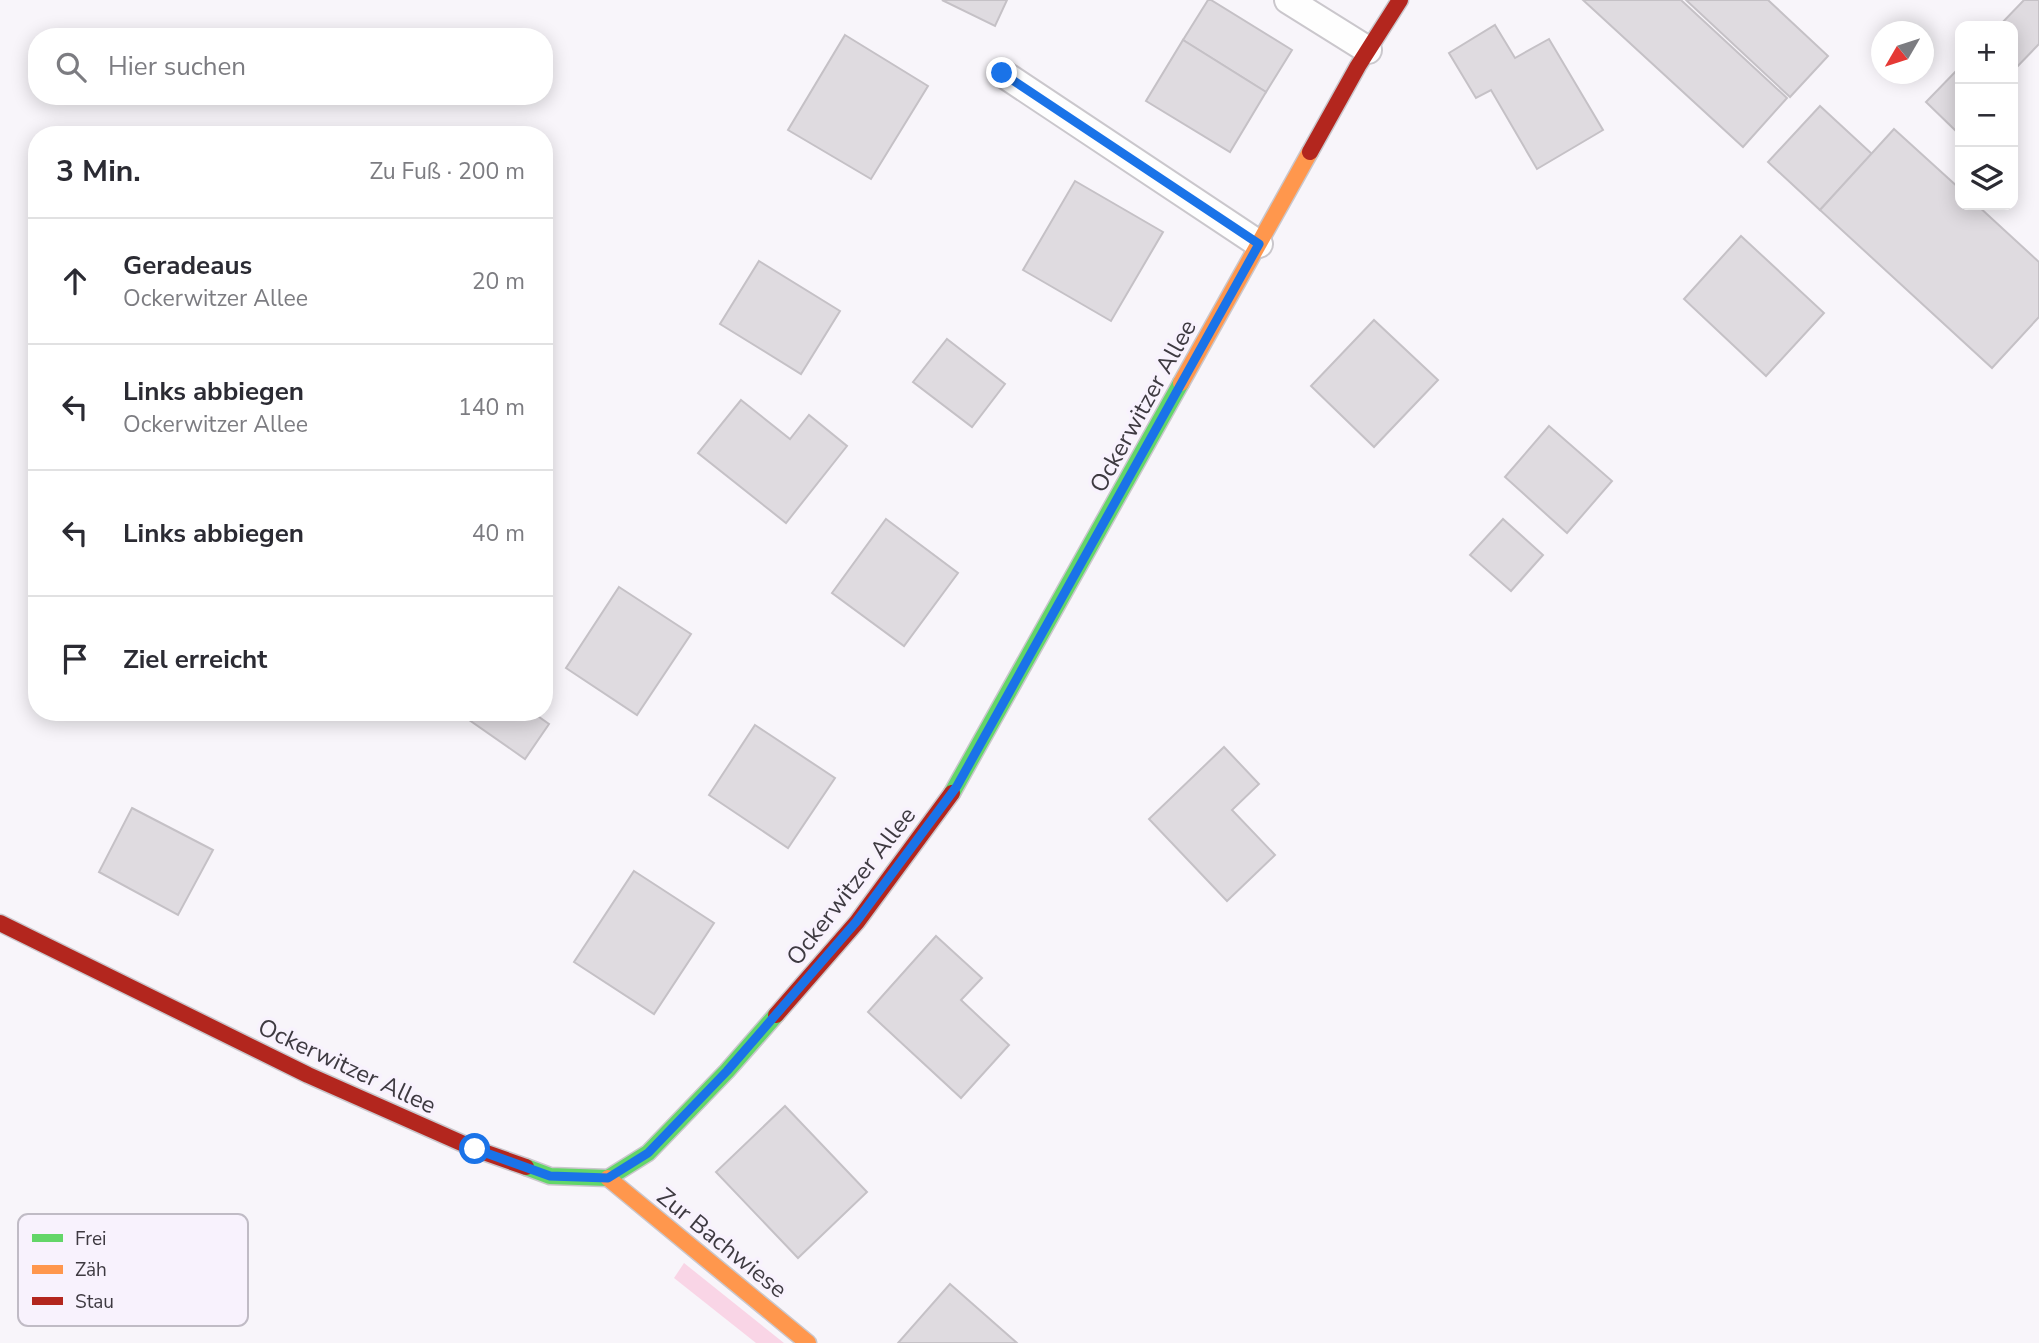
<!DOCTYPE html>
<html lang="de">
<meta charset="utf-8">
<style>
:root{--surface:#fff;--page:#f2f2f3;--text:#2b2b33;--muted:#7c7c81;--line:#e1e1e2}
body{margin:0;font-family:"Nunito Sans",sans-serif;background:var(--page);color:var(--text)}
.controls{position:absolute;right:21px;top:21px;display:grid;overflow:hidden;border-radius:14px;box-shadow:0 4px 18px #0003}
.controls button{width:63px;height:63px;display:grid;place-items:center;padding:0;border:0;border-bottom:2px solid var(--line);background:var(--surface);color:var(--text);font:35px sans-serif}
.compass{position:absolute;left:1871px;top:21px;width:63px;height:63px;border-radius:50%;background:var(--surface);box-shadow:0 4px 18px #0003;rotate:231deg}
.stop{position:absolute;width:21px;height:21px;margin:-16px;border:5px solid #1a73e8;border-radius:50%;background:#fff}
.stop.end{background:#1a73e8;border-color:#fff;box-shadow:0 2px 7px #0008}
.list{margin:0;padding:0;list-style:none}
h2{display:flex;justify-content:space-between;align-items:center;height:91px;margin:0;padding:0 28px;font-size:30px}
h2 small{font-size:23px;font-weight:400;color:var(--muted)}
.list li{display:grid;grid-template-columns:46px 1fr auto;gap:21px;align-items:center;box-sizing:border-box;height:126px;padding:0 28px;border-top:2px solid var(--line)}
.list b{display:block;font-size:26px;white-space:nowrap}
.list p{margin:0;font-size:23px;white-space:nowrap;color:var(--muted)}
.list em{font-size:23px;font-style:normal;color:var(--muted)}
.icon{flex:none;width:38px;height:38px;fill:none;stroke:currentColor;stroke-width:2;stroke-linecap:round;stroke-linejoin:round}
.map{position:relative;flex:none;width:2039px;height:1343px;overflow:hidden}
.search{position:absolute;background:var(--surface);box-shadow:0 4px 18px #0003;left:28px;top:28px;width:525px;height:77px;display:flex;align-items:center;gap:18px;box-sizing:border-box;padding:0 24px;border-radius:28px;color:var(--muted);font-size:26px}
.panel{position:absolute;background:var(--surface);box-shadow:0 4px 18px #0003;left:28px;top:126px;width:525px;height:595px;border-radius:28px}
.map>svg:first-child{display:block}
</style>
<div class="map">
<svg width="2039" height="1343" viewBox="0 0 2039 1343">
<rect width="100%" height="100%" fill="#f8f5fa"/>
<polygon fill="#f9d5e6" points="684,1263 784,1343 756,1343 674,1278"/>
<g fill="#dfdbe0" stroke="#c5c1c6" stroke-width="2">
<polygon points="942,0 1007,0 995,26"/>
<polygon points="1208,0 1211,0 1292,50 1266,92 1183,40"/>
<polygon points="1583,0 1681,0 1787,98 1743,147"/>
<polygon points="1686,0 1768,0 1828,56 1790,97"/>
<polygon points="2024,0 2039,0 2039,44 2013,71 2013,26 1999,26"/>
<polygon points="1495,25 1515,58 1549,39 1603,130 1537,169 1491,90 1476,98 1449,53"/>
<polygon points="845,35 928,86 871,179 788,130"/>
<polygon points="1183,40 1266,92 1230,152 1146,101"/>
<polygon points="1960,67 1960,127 1956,131 1926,102"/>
<polygon points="1820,106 1872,154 1820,210 1768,162"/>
<polygon points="1894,129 1960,189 1960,205 1977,205 2039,262 2039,317 1992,368 1820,210"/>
<polygon points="1075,181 1163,232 1111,321 1023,270"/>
<polygon points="1741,236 1824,313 1766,376 1684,299"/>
<polygon points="759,261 840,311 801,374 720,324"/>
<polygon points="1374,320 1438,380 1374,447 1311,386"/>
<polygon points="947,339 1005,384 972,427 913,382"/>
<polygon points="741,400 790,439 809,415 847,446 786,523 698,453"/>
<polygon points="1549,426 1612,481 1567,533 1505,477"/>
<polygon points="886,519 958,573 904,646 832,593"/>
<polygon points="1503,519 1543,555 1511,591 1470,555"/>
<polygon points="619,587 691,634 637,715 566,668"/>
<polygon points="464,712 532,712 549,724 525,759 462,715"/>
<polygon points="755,725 835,778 788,848 709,795"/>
<polygon points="1224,747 1259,784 1232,810 1275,855 1227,901 1149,819"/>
<polygon points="132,808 213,850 178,915 99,872"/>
<polygon points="634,871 714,923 654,1014 574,962"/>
<polygon points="936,936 982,978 961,1000 1009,1045 961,1098 868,1012"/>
<polygon points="785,1106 867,1192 798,1258 716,1172"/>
<polygon points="950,1284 1017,1343 898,1343"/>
</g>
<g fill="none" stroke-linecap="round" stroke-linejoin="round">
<g stroke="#cac7cc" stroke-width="30">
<g id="lane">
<polyline points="1288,0 1368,50"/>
<polyline points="1002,73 1259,244"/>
</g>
</g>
<g stroke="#cac7cc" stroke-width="19">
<g id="fast">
<polyline points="952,793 1181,383"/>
<polyline points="526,1167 550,1176 608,1178 648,1153 727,1071 776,1015"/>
</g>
</g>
<g stroke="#cac7cc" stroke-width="19">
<g id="slow">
<polyline points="1181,383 1310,152"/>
<polyline points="608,1178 808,1343"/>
</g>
</g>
<g stroke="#cac7cc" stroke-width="19">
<g id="jam">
<polyline points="1310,152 1358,66 1400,0"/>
<polyline points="0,923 308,1075 475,1149 526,1167"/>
<polyline points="776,1015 857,922 952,793"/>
</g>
</g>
<use href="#lane" stroke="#fefefe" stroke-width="26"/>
<use href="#fast" stroke="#63d668" stroke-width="16"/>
<use href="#slow" stroke="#ff974d" stroke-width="16"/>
<use href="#jam" stroke="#b3261e" stroke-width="16"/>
</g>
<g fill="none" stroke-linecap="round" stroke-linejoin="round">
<polyline stroke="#1a73e8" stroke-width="9" points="475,1149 550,1176 608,1178 648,1153 727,1071 856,922 957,786 1259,244 1002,73"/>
</g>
<g text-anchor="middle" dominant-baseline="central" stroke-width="7" stroke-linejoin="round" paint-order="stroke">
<g font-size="24" fill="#3e3a41" stroke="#f8f2fd">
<text transform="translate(1143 406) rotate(-61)">Ockerwitzer Allee</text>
<text transform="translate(851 886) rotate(-52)">Ockerwitzer Allee</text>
<text transform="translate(347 1066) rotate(25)">Ockerwitzer Allee</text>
<text transform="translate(722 1243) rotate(39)">Zur Bachwiese</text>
</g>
</g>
<rect x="18" y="1214" width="230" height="112" rx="10" fill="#f8f2fd" stroke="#c0bbc5" stroke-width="2"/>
<rect x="32" y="1234" width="31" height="8" fill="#63d668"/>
<rect x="32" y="1265" width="31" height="9" fill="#ff974d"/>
<rect x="32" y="1297" width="31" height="8" fill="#b3261e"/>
<g font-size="19" fill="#3e3a41">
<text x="75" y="1245">Frei</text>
<text x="75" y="1276">Zäh</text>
<text x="75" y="1308">Stau</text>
</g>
</svg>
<div class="controls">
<button>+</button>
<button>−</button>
<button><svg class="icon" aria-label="layers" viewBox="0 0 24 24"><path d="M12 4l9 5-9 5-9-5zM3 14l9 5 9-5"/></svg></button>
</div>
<svg class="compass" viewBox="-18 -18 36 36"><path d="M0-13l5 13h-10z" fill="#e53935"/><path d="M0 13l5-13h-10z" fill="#7c7c81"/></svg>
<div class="stop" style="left:475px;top:1149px"></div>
<div class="stop end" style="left:1002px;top:73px"></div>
<div class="search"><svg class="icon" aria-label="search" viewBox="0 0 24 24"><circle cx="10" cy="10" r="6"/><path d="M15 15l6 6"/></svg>Hier suchen</div>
<section class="panel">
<h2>3 Min.<small>Zu Fuß · 200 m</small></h2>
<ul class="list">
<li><svg class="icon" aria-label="ahead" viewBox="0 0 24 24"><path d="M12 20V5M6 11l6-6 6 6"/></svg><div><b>Geradeaus</b><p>Ockerwitzer Allee</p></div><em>20 m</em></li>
<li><svg class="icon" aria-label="left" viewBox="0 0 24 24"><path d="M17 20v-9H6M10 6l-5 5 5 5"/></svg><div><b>Links abbiegen</b><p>Ockerwitzer Allee</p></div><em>140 m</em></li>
<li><svg class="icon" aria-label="left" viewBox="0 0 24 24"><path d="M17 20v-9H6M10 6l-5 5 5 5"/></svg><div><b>Links abbiegen</b></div><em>40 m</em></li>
<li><svg class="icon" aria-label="arrive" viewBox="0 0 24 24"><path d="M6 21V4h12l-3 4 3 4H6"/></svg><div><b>Ziel erreicht</b></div></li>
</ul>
</section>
</div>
